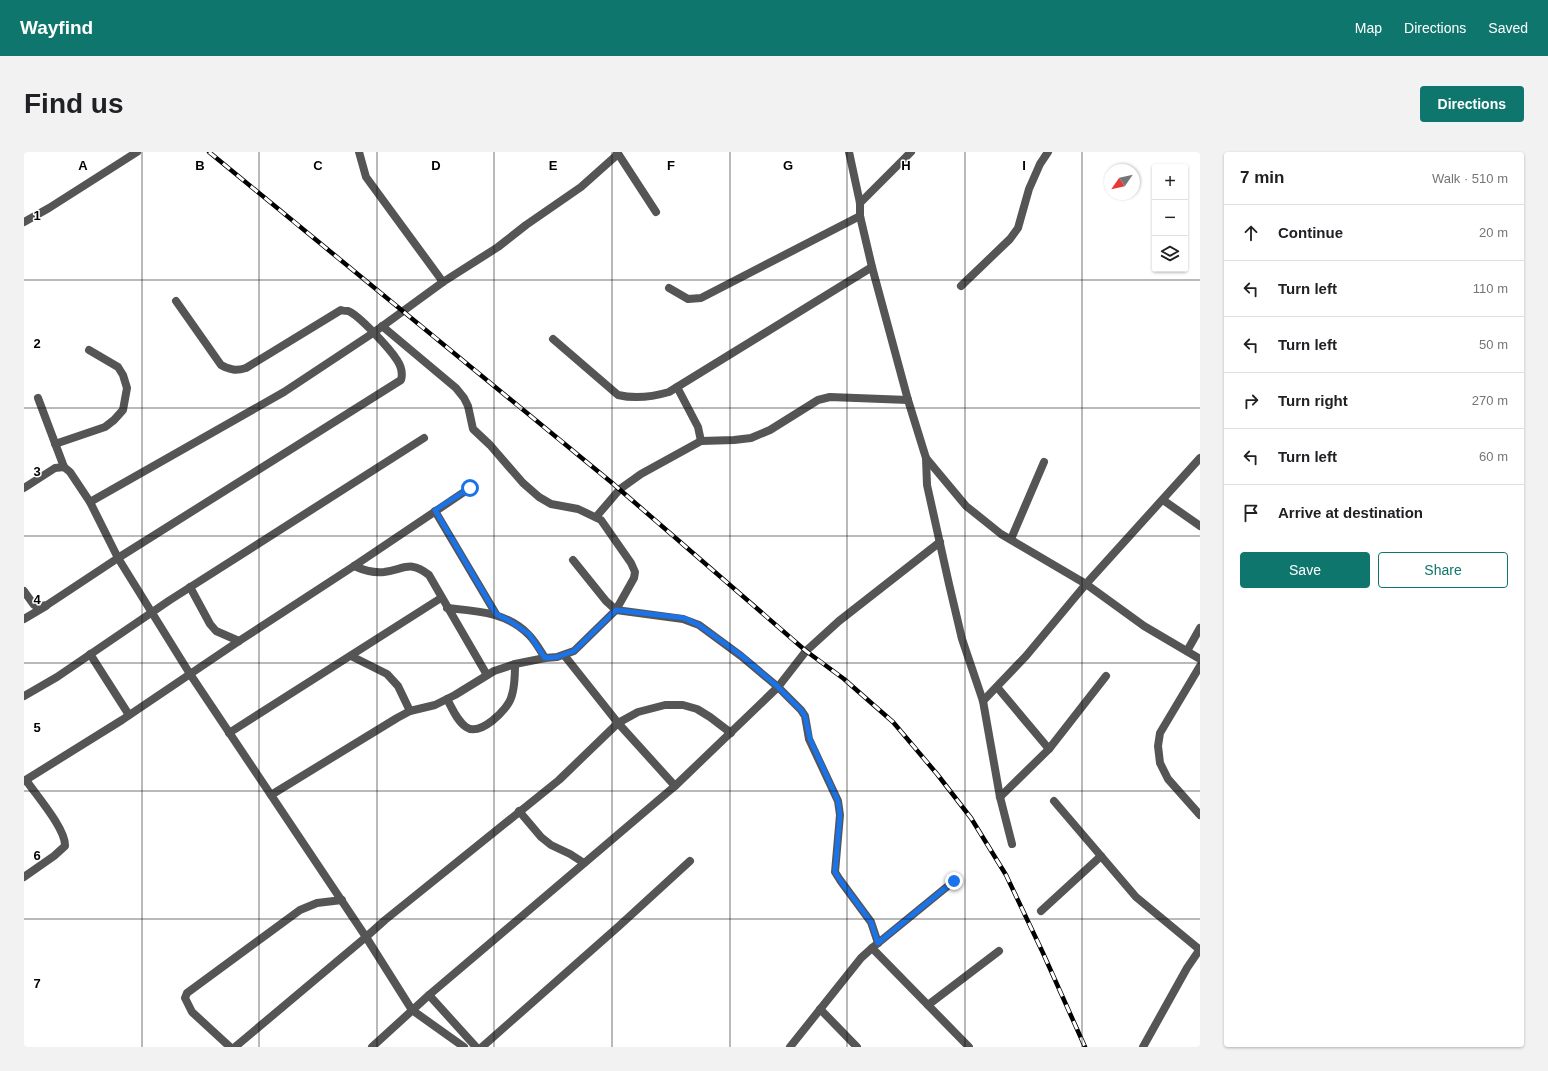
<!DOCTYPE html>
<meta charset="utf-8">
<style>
:root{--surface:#fff;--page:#f2f2f2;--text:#202124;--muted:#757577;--line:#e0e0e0;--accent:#0f766e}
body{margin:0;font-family:Arial,sans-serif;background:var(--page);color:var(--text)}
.controls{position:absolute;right:12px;top:12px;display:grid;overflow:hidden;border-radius:4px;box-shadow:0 1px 3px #0004}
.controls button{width:36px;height:36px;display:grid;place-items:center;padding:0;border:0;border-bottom:1px solid var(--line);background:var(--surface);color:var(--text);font:20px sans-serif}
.compass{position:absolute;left:1080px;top:12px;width:36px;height:36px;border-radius:50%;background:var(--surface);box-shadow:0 1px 3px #0004;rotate:236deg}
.stop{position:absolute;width:12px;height:12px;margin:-9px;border:3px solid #1a73e8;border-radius:50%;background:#fff}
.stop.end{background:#1a73e8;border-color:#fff;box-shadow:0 1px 4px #0008}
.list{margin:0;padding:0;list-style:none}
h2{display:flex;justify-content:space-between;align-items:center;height:52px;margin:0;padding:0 16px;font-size:17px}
h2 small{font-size:13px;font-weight:400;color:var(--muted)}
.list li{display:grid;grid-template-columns:26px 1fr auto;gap:12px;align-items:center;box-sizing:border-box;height:56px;padding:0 16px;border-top:1px solid var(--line)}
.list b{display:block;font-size:15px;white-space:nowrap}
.list em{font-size:13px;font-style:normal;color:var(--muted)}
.actions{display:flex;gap:8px;padding:12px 16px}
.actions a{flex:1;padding:9px 0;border:1px solid var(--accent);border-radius:4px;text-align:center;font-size:14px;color:var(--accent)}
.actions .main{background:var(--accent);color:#fff}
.icon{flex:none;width:22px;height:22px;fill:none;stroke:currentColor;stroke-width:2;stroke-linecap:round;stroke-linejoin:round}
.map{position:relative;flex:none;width:1176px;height:895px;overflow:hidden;border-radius:4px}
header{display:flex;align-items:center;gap:24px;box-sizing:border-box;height:56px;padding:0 20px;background:var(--accent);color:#fff}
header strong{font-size:19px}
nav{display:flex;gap:22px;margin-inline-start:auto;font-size:14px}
.intro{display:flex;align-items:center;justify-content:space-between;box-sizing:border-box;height:96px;padding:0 24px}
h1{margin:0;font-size:28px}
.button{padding:10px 18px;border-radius:4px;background:var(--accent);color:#fff;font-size:14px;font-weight:700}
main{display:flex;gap:24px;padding:0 24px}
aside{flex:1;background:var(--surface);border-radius:4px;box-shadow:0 1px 3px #0004}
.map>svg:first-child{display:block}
</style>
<header>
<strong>Wayfind</strong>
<nav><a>Map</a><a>Directions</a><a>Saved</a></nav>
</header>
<div class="intro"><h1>Find us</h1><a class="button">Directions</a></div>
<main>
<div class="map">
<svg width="1176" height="895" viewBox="0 0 1176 895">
<rect width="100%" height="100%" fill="#fff"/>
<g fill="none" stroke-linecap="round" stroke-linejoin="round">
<g stroke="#555" stroke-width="8">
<polyline points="335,0 342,25 419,130"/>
<polyline points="593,0 632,60"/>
<polyline points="825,0 836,51 836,64 848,115 884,248 902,306 942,354 977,382 1062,432 1120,474 1176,507"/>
<polyline points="836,51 887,0"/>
<polyline points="0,70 25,56 113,0"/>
<polyline points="937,134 986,87 994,76 1005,37 1016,12 1024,0"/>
<polyline points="645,136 664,147 677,146 836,64"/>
<path d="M529,187L594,243C611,247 628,245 645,240L848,115"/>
<polyline points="653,235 674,275 677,289"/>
<polyline points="14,246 40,315"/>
<polyline points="31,292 81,275 90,268 99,258 103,236 99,223 94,215 65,198"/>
<polyline points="902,306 903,333 925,432 938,487 959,549 976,645 988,692"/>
<polyline points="0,336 31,316 40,315 46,320 66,350 94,406 166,522 342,785 388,858 440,895"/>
<polyline points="1139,348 1176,374"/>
<polyline points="66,350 260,240 349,181 419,130 474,95 502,73 557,35 594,2"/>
<polyline points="411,359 472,462"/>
<polyline points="572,365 596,337 617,322 677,289 710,288 727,286 746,278 794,248 806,245 884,248"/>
<polyline points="987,387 1020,310"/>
<polyline points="549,408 582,449 592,458 659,467 675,473 717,504 754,535 777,558 781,564 785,587 814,649 816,663 811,720 816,728 847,770 854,791"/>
<path d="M330,414C339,418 350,421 360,420C381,417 386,408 405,423L463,523"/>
<polyline points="166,435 186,472 192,479 215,489"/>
<path d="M0,439L10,453L17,454L23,453L94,406L377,228C379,221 377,214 373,208C366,197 335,163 324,159C322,159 319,159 317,158L222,216C212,219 206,218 197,213L152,149"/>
<path d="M423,456C453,459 483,460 505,483C511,489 516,498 521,506"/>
<polyline points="0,467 22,454"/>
<polyline points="1163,499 1176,476"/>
<polyline points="66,502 105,563"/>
<polyline points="540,503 594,571 651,634"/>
<polyline points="327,504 363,522 374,534 386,559"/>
<polyline points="1176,514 1136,581 1134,594 1136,611 1144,627 1176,663"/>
<polyline points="973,535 1025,597"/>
<polyline points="0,544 33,525 146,448 400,286"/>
<path d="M423,547C428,556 433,569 442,575C456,585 483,558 487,546C491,536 491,523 491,512"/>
<polyline points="959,549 1002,504 1062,432 1176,306"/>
<polyline points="205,581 417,446"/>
<polyline points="0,629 98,568 215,489 330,414 446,336"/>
<polyline points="247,643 373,566 386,559 411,553 431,543 470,519 491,512 521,506 533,505 550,499 592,458 610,426 611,420 607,411 577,368 554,357 527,352 515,345 499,331 466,293 449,277 444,254 440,246 432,236 358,174"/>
<polyline points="976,645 1025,597 1082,524"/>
<polyline points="1030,649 1112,745 1176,798"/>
<polyline points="495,659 517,685 527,693 546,702 560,711"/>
<path d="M0,725L30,704L41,694C42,677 12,643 2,628"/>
<polyline points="930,729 848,796 945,895"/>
<polyline points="1017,759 1077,704"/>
<polyline points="405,843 452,895"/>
<polyline points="904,853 975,799"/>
<polyline points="796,857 833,895"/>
<polyline points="206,895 168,860 161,846 163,841 276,758 293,751 318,748"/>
<polyline points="211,895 342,785 361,768 535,628 594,571 614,560 641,553 659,553 673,557 686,565 707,581"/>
<polyline points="348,895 405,843 651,634 754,535 782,499 815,469 916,390"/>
<polyline points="458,895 595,774 666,709"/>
<polyline points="766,895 837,806 848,796"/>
<polyline points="1119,895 1163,816 1176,797"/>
</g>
<g stroke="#000" stroke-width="4.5">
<polyline id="rail" points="185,0 587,330 782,499 820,527 869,570 913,622 947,666 982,723 1019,801 1061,895"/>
</g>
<use href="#rail" stroke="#fff" stroke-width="3" stroke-dasharray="9" stroke-linecap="butt"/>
</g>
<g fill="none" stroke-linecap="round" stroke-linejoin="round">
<polyline stroke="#1a73e8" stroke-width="5" points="446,336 411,358 472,462 486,469 505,482 521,506 533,505 550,499 592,458 660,466 675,473 718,504 754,535 777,558 781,564 786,587 814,649 816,663 811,720 816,728 847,770 854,791 930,729"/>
</g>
<path fill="none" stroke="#000" stroke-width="1" stroke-opacity="0.55" d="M118,0V895M235,0V895M353,0V895M470,0V895M588,0V895M706,0V895M823,0V895M941,0V895M1058,0V895M0,128H1176M0,256H1176M0,384H1176M0,511H1176M0,639H1176M0,767H1176"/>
<g font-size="13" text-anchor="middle" font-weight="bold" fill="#000" stroke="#fff" stroke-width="3" stroke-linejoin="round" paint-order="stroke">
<text x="59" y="18">A</text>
<text x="176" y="18">B</text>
<text x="294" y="18">C</text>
<text x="412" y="18">D</text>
<text x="529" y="18">E</text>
<text x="647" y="18">F</text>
<text x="764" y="18">G</text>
<text x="882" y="18">H</text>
<text x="1000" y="18">I</text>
<text x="13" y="68">1</text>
<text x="13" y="196">2</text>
<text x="13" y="324">3</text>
<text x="13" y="452">4</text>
<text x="13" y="580">5</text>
<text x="13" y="708">6</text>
<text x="13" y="836">7</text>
</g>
</svg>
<div class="controls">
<button>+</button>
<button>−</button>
<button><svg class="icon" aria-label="layers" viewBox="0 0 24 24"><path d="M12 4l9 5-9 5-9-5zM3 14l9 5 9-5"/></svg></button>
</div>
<svg class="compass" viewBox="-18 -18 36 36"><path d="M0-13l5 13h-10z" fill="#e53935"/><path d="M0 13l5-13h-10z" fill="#757577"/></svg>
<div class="stop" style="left:446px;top:336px"></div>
<div class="stop end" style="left:930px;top:729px"></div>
</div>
<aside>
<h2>7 min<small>Walk · 510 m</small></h2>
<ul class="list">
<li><svg class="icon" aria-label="ahead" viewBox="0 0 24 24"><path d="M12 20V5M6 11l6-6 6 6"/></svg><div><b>Continue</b></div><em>20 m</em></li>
<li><svg class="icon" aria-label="left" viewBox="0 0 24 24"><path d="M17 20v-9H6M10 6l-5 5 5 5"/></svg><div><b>Turn left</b></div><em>110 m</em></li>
<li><svg class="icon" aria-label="left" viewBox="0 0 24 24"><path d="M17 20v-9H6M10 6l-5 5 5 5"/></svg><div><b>Turn left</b></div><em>50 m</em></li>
<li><svg class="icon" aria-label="right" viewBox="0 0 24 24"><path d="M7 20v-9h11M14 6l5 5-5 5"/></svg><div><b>Turn right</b></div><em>270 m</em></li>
<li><svg class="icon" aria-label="left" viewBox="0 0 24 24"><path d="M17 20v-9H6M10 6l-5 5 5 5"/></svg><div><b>Turn left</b></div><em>60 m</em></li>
<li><svg class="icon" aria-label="arrive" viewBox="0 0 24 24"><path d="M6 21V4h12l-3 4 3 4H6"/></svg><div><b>Arrive at destination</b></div></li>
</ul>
<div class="actions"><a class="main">Save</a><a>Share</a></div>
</aside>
</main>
